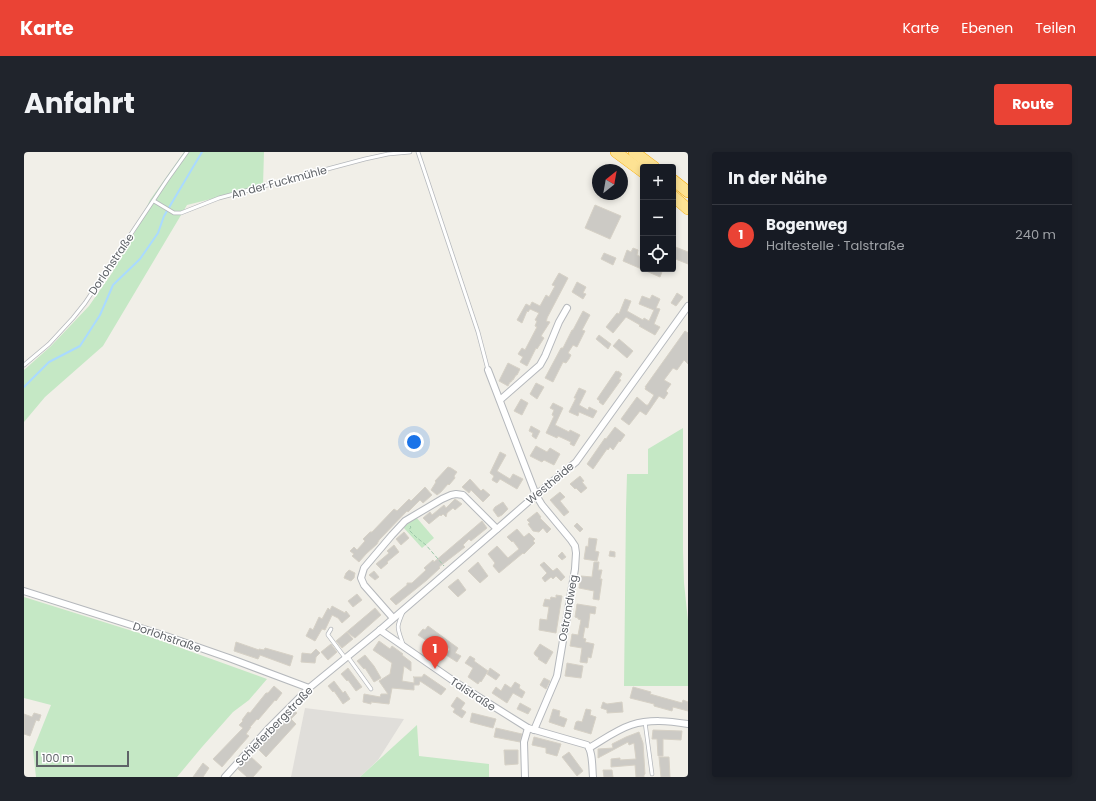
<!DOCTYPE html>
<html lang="de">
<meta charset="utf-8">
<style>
:root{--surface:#171b24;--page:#20242c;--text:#f1f3f6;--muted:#9ea1a6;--line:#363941;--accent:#ea4335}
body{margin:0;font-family:Poppins,sans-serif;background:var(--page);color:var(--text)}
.controls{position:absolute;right:12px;top:12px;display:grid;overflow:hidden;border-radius:4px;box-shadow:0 2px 6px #0003}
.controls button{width:36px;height:36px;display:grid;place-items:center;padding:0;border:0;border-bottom:1px solid var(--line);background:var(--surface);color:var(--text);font:20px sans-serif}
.compass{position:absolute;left:568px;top:12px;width:36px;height:36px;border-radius:50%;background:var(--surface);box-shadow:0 2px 6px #0003;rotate:31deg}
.scale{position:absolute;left:12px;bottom:10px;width:93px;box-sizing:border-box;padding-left:4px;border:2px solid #5f6368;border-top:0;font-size:11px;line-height:14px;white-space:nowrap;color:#5f6368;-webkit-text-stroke:3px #fff;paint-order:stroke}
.you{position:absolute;left:390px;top:290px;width:14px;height:14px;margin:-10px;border:3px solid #fff;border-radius:50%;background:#1a73e8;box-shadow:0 0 0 6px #1a73e833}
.badge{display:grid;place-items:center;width:26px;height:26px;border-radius:50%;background:var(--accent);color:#fff;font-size:13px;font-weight:700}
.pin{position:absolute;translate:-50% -33px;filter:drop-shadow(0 1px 2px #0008)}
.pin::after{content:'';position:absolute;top:21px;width:14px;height:12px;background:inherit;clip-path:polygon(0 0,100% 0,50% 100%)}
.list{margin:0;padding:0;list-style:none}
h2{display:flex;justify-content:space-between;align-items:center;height:52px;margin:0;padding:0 16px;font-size:17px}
h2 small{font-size:13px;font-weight:400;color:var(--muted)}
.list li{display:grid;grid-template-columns:26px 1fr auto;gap:12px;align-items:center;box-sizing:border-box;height:60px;padding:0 16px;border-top:1px solid var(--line)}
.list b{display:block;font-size:15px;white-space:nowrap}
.list p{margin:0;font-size:13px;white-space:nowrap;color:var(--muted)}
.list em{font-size:13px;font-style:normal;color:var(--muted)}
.icon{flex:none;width:22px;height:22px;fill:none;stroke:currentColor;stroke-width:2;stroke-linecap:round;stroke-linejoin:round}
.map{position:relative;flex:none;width:664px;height:625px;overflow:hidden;border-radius:4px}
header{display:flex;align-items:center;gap:24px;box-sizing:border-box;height:56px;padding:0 20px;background:var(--accent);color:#fff}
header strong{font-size:19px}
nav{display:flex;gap:22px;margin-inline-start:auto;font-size:14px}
.intro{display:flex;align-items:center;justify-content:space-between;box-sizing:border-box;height:96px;padding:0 24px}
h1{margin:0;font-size:28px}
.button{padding:10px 18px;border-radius:4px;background:var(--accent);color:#fff;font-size:14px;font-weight:700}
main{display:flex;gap:24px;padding:0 24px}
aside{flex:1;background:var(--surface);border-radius:4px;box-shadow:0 2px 6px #0003}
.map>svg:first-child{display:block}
</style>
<header>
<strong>Karte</strong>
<nav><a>Karte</a><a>Ebenen</a><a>Teilen</a></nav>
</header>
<div class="intro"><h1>Anfahrt</h1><a class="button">Route</a></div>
<main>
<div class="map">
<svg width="664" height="625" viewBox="0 0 664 625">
<rect width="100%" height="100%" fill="#f1efe8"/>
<polygon fill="#e0deda" points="281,556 329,562 380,567 354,608 336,625 267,625"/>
<g fill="#c5e8c5">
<polygon points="160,0 240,0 239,34 163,53 79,194 21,245 0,270 0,218 27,194 65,154 88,121 109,84 126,48"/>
<polygon points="659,276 659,399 660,431 664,469 664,534 600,534 602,357 603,322 624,322 624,297"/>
<polygon points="392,365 410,386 398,396 379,375 381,372"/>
<polygon points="0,445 118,482 243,527 225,548 209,560 178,595 153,625 12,625 9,598 27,553 0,546"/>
<polygon points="393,573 395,604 465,612 465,625 336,625"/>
</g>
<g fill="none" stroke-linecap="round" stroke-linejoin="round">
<polyline stroke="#aadaff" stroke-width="2" points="0,235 25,210 56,194 76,163 89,133 116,107 134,81 140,64 178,0"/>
</g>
<g fill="#cccac5" stroke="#d6d1c6">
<polygon points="571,53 597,64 586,87 561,76"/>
<polygon points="649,94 664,100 664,112 649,106"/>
<polygon points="609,96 614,98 613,103 619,106 619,117 639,117 636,125 599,109 603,98 607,100"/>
<polygon points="580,101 592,106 589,113 577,107"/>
<polygon points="535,121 544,126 523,166 523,167 522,169 526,170 517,184 520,186 513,197 512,196 503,214 496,210 499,205 494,202 498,196 501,198 513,175 511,174 513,169 511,168 515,161 506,157 504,160 503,159 498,171 493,168 502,152 506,154 508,150 516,154 522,143 525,145 531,134 528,133"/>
<polygon points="553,130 562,135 559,141 562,142 559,147 548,140"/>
<polygon points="653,141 659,145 652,154 647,151"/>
<polygon points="628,143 636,147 632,156 636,157 630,172 636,175 631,183 615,174 616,173 602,165 589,181 582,175 593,161 595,162 601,147 607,149 603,159 619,168 620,166 625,169 630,158 615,152 618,144 626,147"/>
<polygon points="559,159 566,163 558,178 561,179 553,195 549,193 544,201 547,203 545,207 542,211 539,210 529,230 521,226 537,196 539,196 548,178 549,178"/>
<polygon points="661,179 664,181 664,212 660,208 653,218 649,216 640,228 647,232 642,239 644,241 640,247 635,244 622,263 616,259 605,273 597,267 613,245 622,253 624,253 630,243 621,237 622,235 621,235"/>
<polygon points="575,183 587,192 584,197 572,187"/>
<polygon points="595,187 609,199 603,206 589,194"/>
<polygon points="484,211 496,217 493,223 492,223 489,228 488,228 487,230 486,230 484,234 475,229"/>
<polygon points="592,219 594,220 594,219 598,222 595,227 597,228 579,253 575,250 576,249 573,247"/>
<polygon points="512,231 520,235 513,247 506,242"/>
<polygon points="555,236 562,239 555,253 564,258 565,255 573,259 569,266 555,260 554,264 545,260 552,246 550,246"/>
<polygon points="497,247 504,251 498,263 490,259"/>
<polygon points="529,251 539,256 531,273 545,280 546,278 556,283 550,294 546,292 547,290 534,284 533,286 522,281 530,264 528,263 530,258 526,256"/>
<polygon points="507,274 516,279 512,287 508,284 509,281 505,279"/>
<polygon points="591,275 601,283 596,290 595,289 589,298 586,295 584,298 583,297 569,317 563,312 581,286 582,287"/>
<polygon points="512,294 523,300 526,296 536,302 530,313 520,308 518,310 506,304"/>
<polygon points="476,300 482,303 473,319 486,327 489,322 499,327 493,337 476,327 473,331 468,328 470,324 466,321"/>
<polygon points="424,315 427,316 433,320 430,324 431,326 425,333 424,332 417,340 413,343 407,338 412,330 411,329"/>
<polygon points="556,324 560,329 558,330 563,336 557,341 552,336 551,337 546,332"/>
<polygon points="446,327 457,339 459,337 466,343 459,350 447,338 445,341 438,335"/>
<polygon points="401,335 408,343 399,351 396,348 384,360 383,359 355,388 353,392 342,402 335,410 328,404 330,402 326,399 330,395 333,398 341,389 339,387 346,380 348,380 370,357 373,359 385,347 387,349"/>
<polygon points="536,340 541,345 536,349 545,360 540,364 526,348"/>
<polygon points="431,347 438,352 431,358 429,356 423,361 422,365 419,362 417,364 416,363 405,372 399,366 406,360 408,363 420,353 422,356"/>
<polygon points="479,350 484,357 478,363 474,365 469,358 471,355"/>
<polygon points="513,360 517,365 516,366 527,377 523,381 519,376 515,380 509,379 504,372 506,371 503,368"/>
<polygon points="458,369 463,376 447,389 445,387 439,393 441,395 415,415 416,416 403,428 372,453 366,447 383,433 383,431 388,431 402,418 400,416 409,408 410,410"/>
<polygon points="553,371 559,377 556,380 550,374"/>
<polygon points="493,377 500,385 505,381 511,387 509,389 511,391 500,402 499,401 475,421 469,414 471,411 464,402 473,394 484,406 495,397 489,389 488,390 483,385"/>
<polygon points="380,380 385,386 377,393 372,387"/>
<polygon points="565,386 573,387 571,399 575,400 573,409 560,407 562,394 564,395"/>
<polygon points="370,393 375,400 363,410 364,411 357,417 352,412 365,401 363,399"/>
<polygon points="586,399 591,400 591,405 585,404"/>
<polygon points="538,400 542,405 538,408 534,404"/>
<polygon points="454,410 464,424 456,431 444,419"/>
<polygon points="520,410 529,419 533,416 541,425 537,429 532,424 529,427 527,425 521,430 518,426 523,421 516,413"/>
<polygon points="570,410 575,410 574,418 578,418 576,427 578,427 575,448 569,447 570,439 555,436 557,424 568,425"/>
<polygon points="325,418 331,421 330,426 327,429 320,426 322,421"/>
<polygon points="350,419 355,425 351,428 345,423"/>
<polygon points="434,427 442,438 434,445 424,435"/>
<polygon points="333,442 338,448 329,455 324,449"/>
<polygon points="532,443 538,444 532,481 515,478 516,467 523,468 525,455 519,454 521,447 526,448 527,445 532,446"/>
<polygon points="553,452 572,455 571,462 566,461 564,476 561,475 559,486 562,487 561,490 570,492 567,506 564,505 563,511 556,510 558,496 546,494 548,482 554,483 557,468 554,467 554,466 551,465"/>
<polygon points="308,454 321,461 322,459 326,464 318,471 314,466 308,463 301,478 298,477 291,489 282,484 286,476 289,478 295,465 298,467 304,456 306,458"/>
<polygon points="351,456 357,463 331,486 323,480 329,487 318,496 312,489"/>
<polygon points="404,474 434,496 431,501 437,504 433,510 422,503 426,497 412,487 408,492 394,483 399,477 401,478"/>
<polygon points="355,489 366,497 368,494 379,502 378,503 387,510 387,519 380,514 378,529 390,531 390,525 389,525 398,525 400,522 422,537 417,543 396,529 395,533 390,533 390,538 368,536 365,552 347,550 347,552 339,550 340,542 356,545 357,542 364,542 355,529 366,522 368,511 349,498"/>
<polygon points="212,490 235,498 235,497 240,498 241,496 269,504 266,514 236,503 234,507 210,499"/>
<polygon points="307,492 313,500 304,508 297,500"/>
<polygon points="516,492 529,500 522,512 514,507 515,506 511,503 510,501"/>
<polygon points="292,497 296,501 292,505 291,511 277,510 278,501 287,502"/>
<polygon points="341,503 350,514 357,526 350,530 341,516 340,517 333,509"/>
<polygon points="446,504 451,507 450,509 464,519 457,530 456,529 454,532 444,525 449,516 441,511"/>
<polygon points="543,511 559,514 557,526 541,524"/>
<polygon points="324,516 338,535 332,539 324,528 323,529 317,522"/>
<polygon points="466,516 476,523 472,528 463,522"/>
<polygon points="520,526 526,529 522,537 516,533"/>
<polygon points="310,529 319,541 321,539 326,547 319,552 310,539 309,540 304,534"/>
<polygon points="491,530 496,533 495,536 501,540 498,546 489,541 483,551 468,541 472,535 477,539 481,532 487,536"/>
<polygon points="250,534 258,541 252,549 251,548 234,568 233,567 226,575 227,575 222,582 225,584 198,615 189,607 219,576 215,573 219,569 218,568 224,560 226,561 242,541 244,541"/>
<polygon points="609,535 627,540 626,542 658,551 659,548 664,550 664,559 649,555 648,559 630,554 630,552 606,546"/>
<polygon points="433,545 441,551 437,557 442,560 438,566 429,560 431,557 427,554"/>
<polygon points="579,550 583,552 598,550 599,560 583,561 583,558 577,556"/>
<polygon points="496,551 507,557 504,562 493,557"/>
<polygon points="529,557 536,559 535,564 543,567 540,575 525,570"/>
<polygon points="562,557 567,558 566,563 572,565 567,582 550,577 552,570 554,569 558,570"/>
<polygon points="269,558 273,561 267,567 272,572 242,605 234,597"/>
<polygon points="10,561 17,563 15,569 12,568 6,584 0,582 0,562 8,565"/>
<polygon points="448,561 472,567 469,576 446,570"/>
<polygon points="472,576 498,582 496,590 470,585"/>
<polygon points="629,578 658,579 657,588 639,587 639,604 634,604 633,587 628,587"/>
<polygon points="615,580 619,591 621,622 620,623 620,625 612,625 611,613 587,615 587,607 596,606 596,608 612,607 610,591 605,593 604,590 574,606 574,597 589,596 588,592 602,585"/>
<polygon points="510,585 537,592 533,604 522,601 522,596 508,593"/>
<polygon points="480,598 494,598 494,612 481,613"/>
<polygon points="545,600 559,619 553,624 538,605"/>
<polygon points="226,604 238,615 229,625 223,625 214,617"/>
<polygon points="635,605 645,605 646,625 637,625"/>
<polygon points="179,611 185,616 179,625 169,625"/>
<polygon points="579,618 588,618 589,625 580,625"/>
</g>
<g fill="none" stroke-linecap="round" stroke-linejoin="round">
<g stroke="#b5b8bc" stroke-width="4.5">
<g id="service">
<polyline points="394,0 454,180 464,218"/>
<polyline points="130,49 150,61 157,61 195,46 341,7 364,2 386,0"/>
<polyline points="0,213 25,192 49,166 61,151 143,28 163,0"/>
<polyline points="307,477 304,482 304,483 322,507"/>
<path d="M379,492C373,475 372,476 379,460"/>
<polyline points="324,505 347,537"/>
<polyline points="621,570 628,622"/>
</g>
</g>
<g stroke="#b5b8bc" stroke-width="8">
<g id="minor">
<polyline points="464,218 512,343 518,353 547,388 551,394 552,401 551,417 533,524 510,578"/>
<polyline points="476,248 516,213 521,204 535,170 543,156"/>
<polyline points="0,439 142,484 205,506 285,536"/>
<polyline points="369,466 340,433 337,426 340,416 368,383 381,369 418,347 427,343 432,342 439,343 473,377"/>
<path d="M356,478L434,532L504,576L563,593C569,599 568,616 569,625"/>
<path d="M565,596C579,588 592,578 607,573C626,567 645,569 664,572"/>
<polyline points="201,625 245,576 285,536 356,478 473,377 512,343 552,310 664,154"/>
<polyline points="501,625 500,590 504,576"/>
</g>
</g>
<g stroke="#f9ab00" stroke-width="12">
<g id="motorway">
<polyline points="592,0 619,20"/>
<polyline points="610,0 630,15"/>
<polyline points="649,28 664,40"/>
<polyline points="649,44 664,57"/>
</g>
</g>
<polyline stroke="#9cc7a9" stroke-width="1" stroke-dasharray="4 2" stroke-linecap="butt" points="386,374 387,375 385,378 392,385 402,393 420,414"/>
<use href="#service" stroke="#fff" stroke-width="3"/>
<use href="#minor" stroke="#fff" stroke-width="6"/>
<use href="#motorway" stroke="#fde293" stroke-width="11"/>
</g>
<g text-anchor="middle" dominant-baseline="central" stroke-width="3" stroke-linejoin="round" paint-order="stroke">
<g font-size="11" fill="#5f6368" stroke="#fff">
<text transform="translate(255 30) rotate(-15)">An der Fuckmühle</text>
<text transform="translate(87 112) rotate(-56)">Dorlohstraße</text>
<text transform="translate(526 331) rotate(-40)">Westheide</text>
<text transform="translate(544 456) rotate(-80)">Ostrandweg</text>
<text transform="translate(143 485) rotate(19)">Dorlohstraße</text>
<text transform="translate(449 542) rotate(33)">Talstraße</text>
<text transform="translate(250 574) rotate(-46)">Schieferbergstraße</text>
</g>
</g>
</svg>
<div class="controls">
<button>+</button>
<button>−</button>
<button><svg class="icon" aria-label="locate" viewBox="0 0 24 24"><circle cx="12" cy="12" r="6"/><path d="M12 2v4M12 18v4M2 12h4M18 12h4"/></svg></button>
</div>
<svg class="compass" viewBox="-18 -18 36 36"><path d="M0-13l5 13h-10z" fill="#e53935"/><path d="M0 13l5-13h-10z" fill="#9ea1a6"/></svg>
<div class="scale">100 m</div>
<div class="you"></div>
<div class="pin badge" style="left:411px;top:517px">1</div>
</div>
<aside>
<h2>In der Nähe<small></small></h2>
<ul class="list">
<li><span class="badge">1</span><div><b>Bogenweg</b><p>Haltestelle · Talstraße</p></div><em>240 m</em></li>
</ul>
</aside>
</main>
